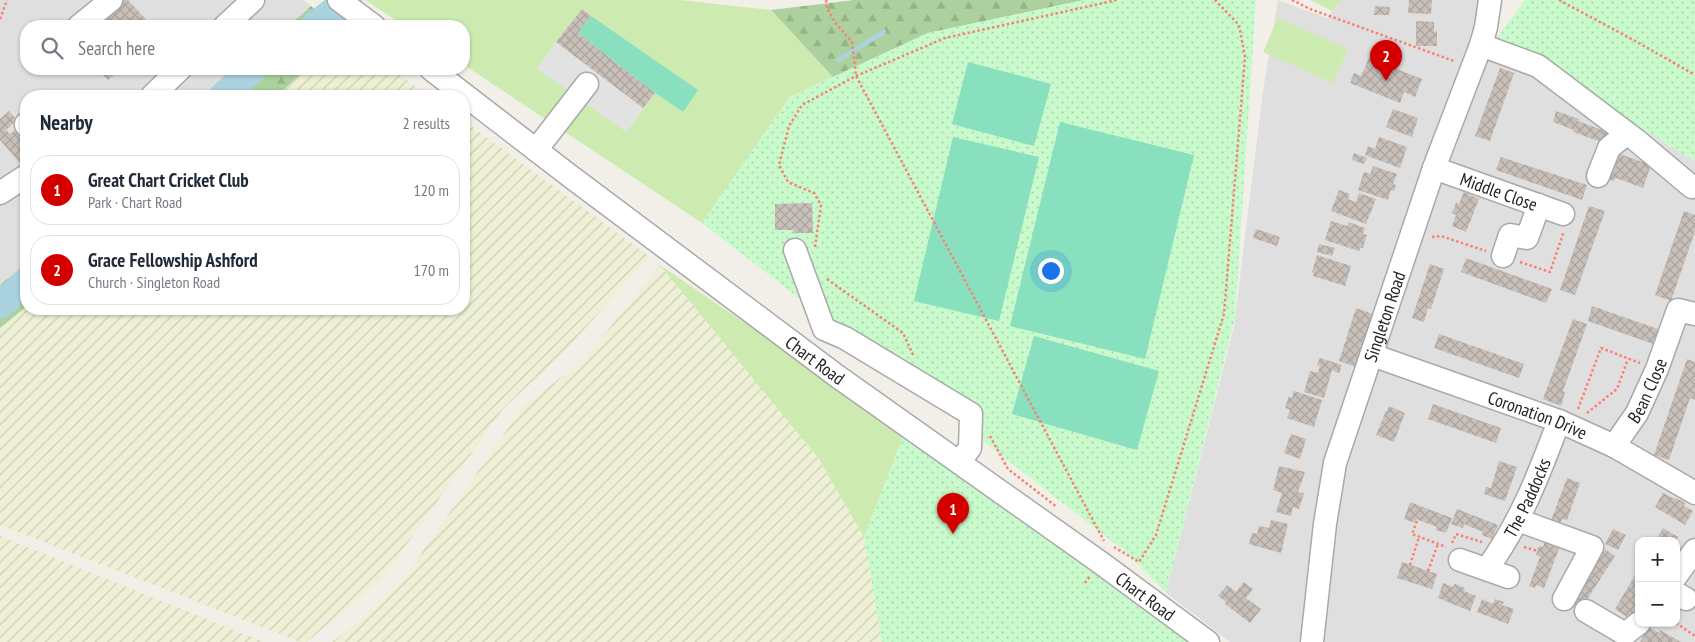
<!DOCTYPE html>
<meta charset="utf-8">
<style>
:root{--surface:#fff;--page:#f6f6f7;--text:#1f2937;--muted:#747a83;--line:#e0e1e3;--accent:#d40000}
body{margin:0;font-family:"PT Sans Narrow",sans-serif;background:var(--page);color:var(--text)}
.controls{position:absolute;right:15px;bottom:15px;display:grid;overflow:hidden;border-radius:10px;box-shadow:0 1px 4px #0004}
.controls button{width:45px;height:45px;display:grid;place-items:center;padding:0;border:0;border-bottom:1px solid var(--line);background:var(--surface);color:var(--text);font:25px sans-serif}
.you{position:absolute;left:1050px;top:270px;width:18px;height:18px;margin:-12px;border:4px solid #fff;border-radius:50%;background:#1a73e8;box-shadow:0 0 0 8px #1a73e833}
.badge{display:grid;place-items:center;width:32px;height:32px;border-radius:50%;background:var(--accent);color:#fff;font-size:16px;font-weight:700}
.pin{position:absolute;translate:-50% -41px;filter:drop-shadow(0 1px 2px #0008)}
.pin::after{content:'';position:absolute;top:26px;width:18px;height:15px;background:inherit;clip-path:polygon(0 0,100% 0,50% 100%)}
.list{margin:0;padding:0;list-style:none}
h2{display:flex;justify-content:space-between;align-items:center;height:65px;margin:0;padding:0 20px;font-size:21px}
h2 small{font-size:16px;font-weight:400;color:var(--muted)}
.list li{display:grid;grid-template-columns:32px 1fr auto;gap:15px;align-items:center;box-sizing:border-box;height:70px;margin:0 10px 10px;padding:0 10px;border:1px solid var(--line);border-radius:20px}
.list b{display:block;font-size:19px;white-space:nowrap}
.list p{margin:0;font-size:16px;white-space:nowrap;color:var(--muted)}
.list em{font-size:16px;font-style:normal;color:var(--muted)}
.icon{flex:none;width:28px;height:28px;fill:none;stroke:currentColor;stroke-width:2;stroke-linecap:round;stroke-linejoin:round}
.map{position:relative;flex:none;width:1695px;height:642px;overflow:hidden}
.search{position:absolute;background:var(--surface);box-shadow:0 1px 4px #0004;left:20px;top:20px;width:450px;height:55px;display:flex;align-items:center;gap:12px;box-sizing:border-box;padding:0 18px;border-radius:20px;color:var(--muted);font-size:19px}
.panel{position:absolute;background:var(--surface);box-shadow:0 1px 4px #0004;left:20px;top:90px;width:450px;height:225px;border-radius:20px}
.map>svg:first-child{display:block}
</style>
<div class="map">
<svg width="1695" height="642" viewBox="0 0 1695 642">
<defs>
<pattern id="farmland-furrows" width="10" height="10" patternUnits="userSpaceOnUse" patternTransform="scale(1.25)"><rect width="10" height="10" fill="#eef0d5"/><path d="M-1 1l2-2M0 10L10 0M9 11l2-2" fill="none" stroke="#ccceb7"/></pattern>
<pattern id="forest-firs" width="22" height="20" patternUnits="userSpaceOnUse" patternTransform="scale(1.25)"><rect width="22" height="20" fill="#add19e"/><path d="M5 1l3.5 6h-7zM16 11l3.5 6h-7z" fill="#95b388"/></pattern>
<pattern id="park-dots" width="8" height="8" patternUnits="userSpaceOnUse" patternTransform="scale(1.25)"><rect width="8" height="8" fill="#c8facc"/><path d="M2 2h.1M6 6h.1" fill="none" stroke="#acd6af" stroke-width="1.8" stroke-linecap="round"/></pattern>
<pattern id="building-cross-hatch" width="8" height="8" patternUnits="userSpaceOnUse" patternTransform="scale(1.25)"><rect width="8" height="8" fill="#c7bfb8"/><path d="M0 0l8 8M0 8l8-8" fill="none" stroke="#aba49e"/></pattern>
</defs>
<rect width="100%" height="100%" fill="#f2efe9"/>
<g fill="#e0dfdf" fill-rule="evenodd">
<polygon points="0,0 304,0 311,6 289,26 26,26 26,69 243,69 212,96 26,96 26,264 0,285"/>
<path d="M1278,0L1327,18L1341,0H1486L1495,40L1583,91L1684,155L1695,160V642H1230L1166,593L1234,327L1262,98ZM1639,541H1676V623H1639Z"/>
</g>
<g fill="url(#farmland-furrows)">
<polygon points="306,69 392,69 429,96 277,96"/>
<polygon points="464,121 649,256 566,350 503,409 382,579 307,642 300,642 0,525 0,328 26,307 26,309 464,309"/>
<polygon points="660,265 819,459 864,537 882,642 332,642 355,624 401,583 524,405 583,361"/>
<polygon points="0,536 264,642 0,642"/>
</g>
<g fill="#cdebb0" fill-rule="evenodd">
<path d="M365,0H680L771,10L833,77L790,97L702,223L464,65V26H405ZM582,9L591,16L683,112L655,93L626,132L556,42Z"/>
<polygon points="1310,0 1341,0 1332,11"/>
<polygon points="1278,18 1348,49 1333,83 1263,52"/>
<polygon points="660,265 905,432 864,537 819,459"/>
</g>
<g fill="url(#forest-firs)">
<polygon points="854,0 1084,0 928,33 833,77 771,10"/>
<polygon points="311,6 335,26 289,26"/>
<polygon points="243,69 306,69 277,96 212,96"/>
<polygon points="26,264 26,307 0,328 0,285"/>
</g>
<g fill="url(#park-dots)">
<polygon points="1084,0 1256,0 1235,318 1166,593 1127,553 702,223 790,97 928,33"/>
<polygon points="1525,0 1695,0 1695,160 1684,155 1583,91 1495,40"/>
<polygon points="905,432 1187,642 882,642 864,537"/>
</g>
<g fill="#88e0be">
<polygon points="591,16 698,90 683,112 655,93 578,33"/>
<polygon points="968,62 1051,84 1034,146 952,124"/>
<polygon points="1060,122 1194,155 1145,359 1010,326"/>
<polygon points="953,137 1039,157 999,321 914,301"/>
<polygon points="1034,336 1159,371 1137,450 1012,414"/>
</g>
<polygon fill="#e2e2e2" points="556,42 643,108 626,132 537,69"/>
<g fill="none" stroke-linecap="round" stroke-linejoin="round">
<polyline stroke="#aad3df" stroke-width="4.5" points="838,60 884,32"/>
<g stroke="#aad3df" stroke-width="28">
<polyline points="314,26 348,0"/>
<polyline points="223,96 253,69"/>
<polyline points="0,305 26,282"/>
</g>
</g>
<g fill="url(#building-cross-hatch)">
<polygon points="119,0 128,0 152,26 90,26"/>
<polygon points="1409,0 1432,0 1431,14 1408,13"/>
<polygon points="1375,6 1390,7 1389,15 1374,15"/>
<polygon points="582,9 591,16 578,33 655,93 643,108 556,42"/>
<polygon points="1416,21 1434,22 1434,32 1437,31 1437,46 1416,46"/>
<polygon points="1369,58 1422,79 1415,97 1404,92 1400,103 1350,83 1354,73 1361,76"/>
<polygon points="1500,68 1514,73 1490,141 1475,136"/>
<polygon points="97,69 121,69 108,80"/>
<polygon points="1393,109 1418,118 1412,137 1386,127"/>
<polygon points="9,111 17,120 6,130 10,134 16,129 22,136 26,133 26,170 0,140 0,119"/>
<polygon points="1556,111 1579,119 1578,121 1610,133 1607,144 1573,132 1574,130 1553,122"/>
<polygon points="1379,137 1407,147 1400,168 1365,155 1368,146 1375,149"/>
<polygon points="1354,153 1367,158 1364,164 1352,160"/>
<polygon points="1620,154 1651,165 1643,188 1616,178 1613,181 1602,177 1609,157 1618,160"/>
<polygon points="1501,157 1587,185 1582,200 1496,170"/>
<polygon points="1373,166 1397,174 1393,184 1396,185 1394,191 1391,190 1388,200 1358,190 1364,172 1370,174"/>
<polygon points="1339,190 1350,194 1348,199 1356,202 1359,193 1376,199 1366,224 1331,211"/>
<polygon points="1464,192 1479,199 1466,232 1452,226 1456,215 1452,213 1456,203 1459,204"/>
<polygon points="812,203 813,233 793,233 793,230 775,230 775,204"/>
<polygon points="1589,206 1605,211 1575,295 1560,290"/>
<polygon points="1684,211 1695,215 1695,231 1671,301 1655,295"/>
<polygon points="1331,221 1347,226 1349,222 1365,228 1363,234 1367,235 1363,248 1360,248 1359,251 1325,240"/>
<polygon points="1256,229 1280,237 1277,246 1253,238"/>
<polygon points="1319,244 1335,248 1332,256 1317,252"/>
<polygon points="1317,255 1351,266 1345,286 1313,276 1314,273 1312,272"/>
<polygon points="1466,258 1552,289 1546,303 1461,272"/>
<polygon points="1430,264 1444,269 1431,309 1428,308 1424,322 1412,318"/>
<polygon points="1592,306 1661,330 1656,345 1588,321"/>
<polygon points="1356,308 1373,314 1356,367 1339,361"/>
<polygon points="1573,319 1587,324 1563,391 1565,392 1561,406 1543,399"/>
<polygon points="1439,334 1524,364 1519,378 1434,348"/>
<polygon points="1320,358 1342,365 1339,373 1332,370 1324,398 1304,392 1310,371 1318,373 1320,366 1317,365"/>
<polygon points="1687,359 1695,362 1695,400 1690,398 1669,460 1654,455"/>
<polygon points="1294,391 1322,400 1314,427 1287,418 1290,410 1285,408 1289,396 1292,398"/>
<polygon points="1433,404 1501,428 1496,443 1428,419"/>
<polygon points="1389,406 1405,413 1394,442 1376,435 1386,411 1387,411"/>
<polygon points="1291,434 1306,439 1300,459 1284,453"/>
<polygon points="1499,461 1517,467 1505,501 1484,494 1486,487 1491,488"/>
<polygon points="1279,466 1305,472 1298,492 1304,493 1299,509 1293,507 1291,516 1276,512 1282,493 1273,490"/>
<polygon points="1567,478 1580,483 1567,520 1562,519 1559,527 1550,523"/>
<polygon points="1663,493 1675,499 1676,498 1685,503 1684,506 1693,511 1685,525 1655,507"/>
<polygon points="1410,502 1452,518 1446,533 1436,530 1437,527 1416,519 1415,523 1404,519"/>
<polygon points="1457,509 1498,525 1492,539 1482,535 1483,532 1464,524 1463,528 1451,524"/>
<polygon points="1271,520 1288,524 1281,553 1249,544 1252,533 1257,534 1259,526 1269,528"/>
<polygon points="1663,528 1678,537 1676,541 1655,541"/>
<polygon points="1613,529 1626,535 1618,550 1605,544"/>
<polygon points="1547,536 1562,541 1544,588 1536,585 1535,588 1529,586 1540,557 1536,555 1539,546 1543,547"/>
<polygon points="1605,549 1615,556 1581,609 1571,602"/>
<polygon points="1402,562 1437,574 1432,589 1397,578"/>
<polygon points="1639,568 1639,605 1630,619 1615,609"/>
<polygon points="1244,582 1253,589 1246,598 1261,609 1250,623 1225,604 1226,602 1218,596 1227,585 1236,592"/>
<polygon points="1443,583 1453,587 1455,584 1465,588 1464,591 1476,596 1470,611 1438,598"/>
<polygon points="1482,599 1493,604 1495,599 1504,602 1502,605 1514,609 1508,624 1477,612"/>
<polygon points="1648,627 1659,633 1660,630 1681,642 1640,642"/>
</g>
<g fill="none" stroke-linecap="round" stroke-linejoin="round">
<g stroke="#a9a9a9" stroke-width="25">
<g id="minor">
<polyline points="339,0 374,26"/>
<polyline points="79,26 111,0"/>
<polyline points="225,26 253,0"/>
<polyline points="1481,45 1538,66 1636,140 1692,187"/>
<path id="s1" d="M431,69L570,176L837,376L1101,563L1208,642"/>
<polyline points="152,96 180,69"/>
<polyline points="26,124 26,125"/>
<polyline points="536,150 587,84"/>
<path id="s2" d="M1434,168L1563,214"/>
<polyline points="1598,176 1609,148 1626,134"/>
<polyline points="0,193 26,176"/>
<polyline points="795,250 824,329 845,338 971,414 970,448 959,462"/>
<polyline points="1503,256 1510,235 1527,238 1539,205"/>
<path id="s3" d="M1372,355L1559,421L1614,446L1695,493"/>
<path id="s4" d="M1614,446L1637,413L1657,369L1678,310L1695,314"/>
<polyline points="1518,520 1592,547 1564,599"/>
<polyline points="1460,560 1508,577"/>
<path id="s5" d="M1487,569C1521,521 1538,477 1559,421"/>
<polyline points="1676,576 1695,550"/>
<polyline points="1676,593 1686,599"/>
<polyline points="1586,611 1625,634 1639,623"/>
<path id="s6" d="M1312,642L1325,524L1335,463L1434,168L1481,45L1486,27L1490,0"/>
</g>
</g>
<g stroke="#fa8072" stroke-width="2.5" stroke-dasharray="2.5 2.5" stroke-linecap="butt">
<polyline points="826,0 827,8 834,21 852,42 856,76 1104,541"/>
<polyline points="1292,0 1310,9 1454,61"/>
<polyline points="1559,0 1639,43 1695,75"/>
<polyline points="0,19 7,0"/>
<polyline points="1432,237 1441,236 1486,251"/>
<polyline points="815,247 821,205 814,193 788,182 779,165 789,126 802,105 856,76 945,38 1117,0"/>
<polyline points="1520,262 1550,272 1564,231"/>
<polyline points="827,279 903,333 914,357"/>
<polyline points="1578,409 1601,348 1640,363"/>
<polyline points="1587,413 1617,389 1628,359"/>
<polyline points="990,436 1008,469 1057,507"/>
<polyline points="1417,521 1412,534 1446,547"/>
<polyline points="1452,543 1456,534 1482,542"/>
<polyline points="1114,547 1139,562 1156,535 1224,314 1245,57 1239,25 1215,0"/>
<polyline points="1524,547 1538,551"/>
<polyline points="1410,565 1419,537"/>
<polyline points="1428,571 1438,544"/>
<polyline points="1085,583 1090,576"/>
<polyline points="1676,623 1695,636"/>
</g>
<use href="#minor" stroke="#fff" stroke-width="22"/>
</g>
<g text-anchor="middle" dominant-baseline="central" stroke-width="4.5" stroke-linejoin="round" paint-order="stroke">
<g font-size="18" fill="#222" stroke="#fff">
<text stroke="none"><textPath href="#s2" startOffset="69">Middle Close</textPath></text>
<text stroke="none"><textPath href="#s6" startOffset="335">Singleton Road</textPath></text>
<text stroke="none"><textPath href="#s1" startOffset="482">Chart Road</textPath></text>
<text stroke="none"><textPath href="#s4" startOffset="65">Bean Close</textPath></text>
<text stroke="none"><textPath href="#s3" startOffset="176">Coronation Drive</textPath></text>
<text stroke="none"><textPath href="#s5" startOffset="82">The Paddocks</textPath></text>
<text stroke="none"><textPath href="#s1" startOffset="888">Chart Road</textPath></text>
</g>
</g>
</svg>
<div class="controls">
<button>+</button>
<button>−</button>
</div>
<div class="you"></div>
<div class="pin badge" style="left:953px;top:534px">1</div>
<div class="pin badge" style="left:1386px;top:81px">2</div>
<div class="search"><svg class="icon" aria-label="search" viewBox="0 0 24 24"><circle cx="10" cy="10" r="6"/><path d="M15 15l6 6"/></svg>Search here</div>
<section class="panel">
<h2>Nearby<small>2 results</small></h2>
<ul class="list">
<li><span class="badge">1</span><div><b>Great Chart Cricket Club</b><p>Park · Chart Road</p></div><em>120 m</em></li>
<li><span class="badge">2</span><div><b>Grace Fellowship Ashford</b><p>Church · Singleton Road</p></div><em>170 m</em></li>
</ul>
</section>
</div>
